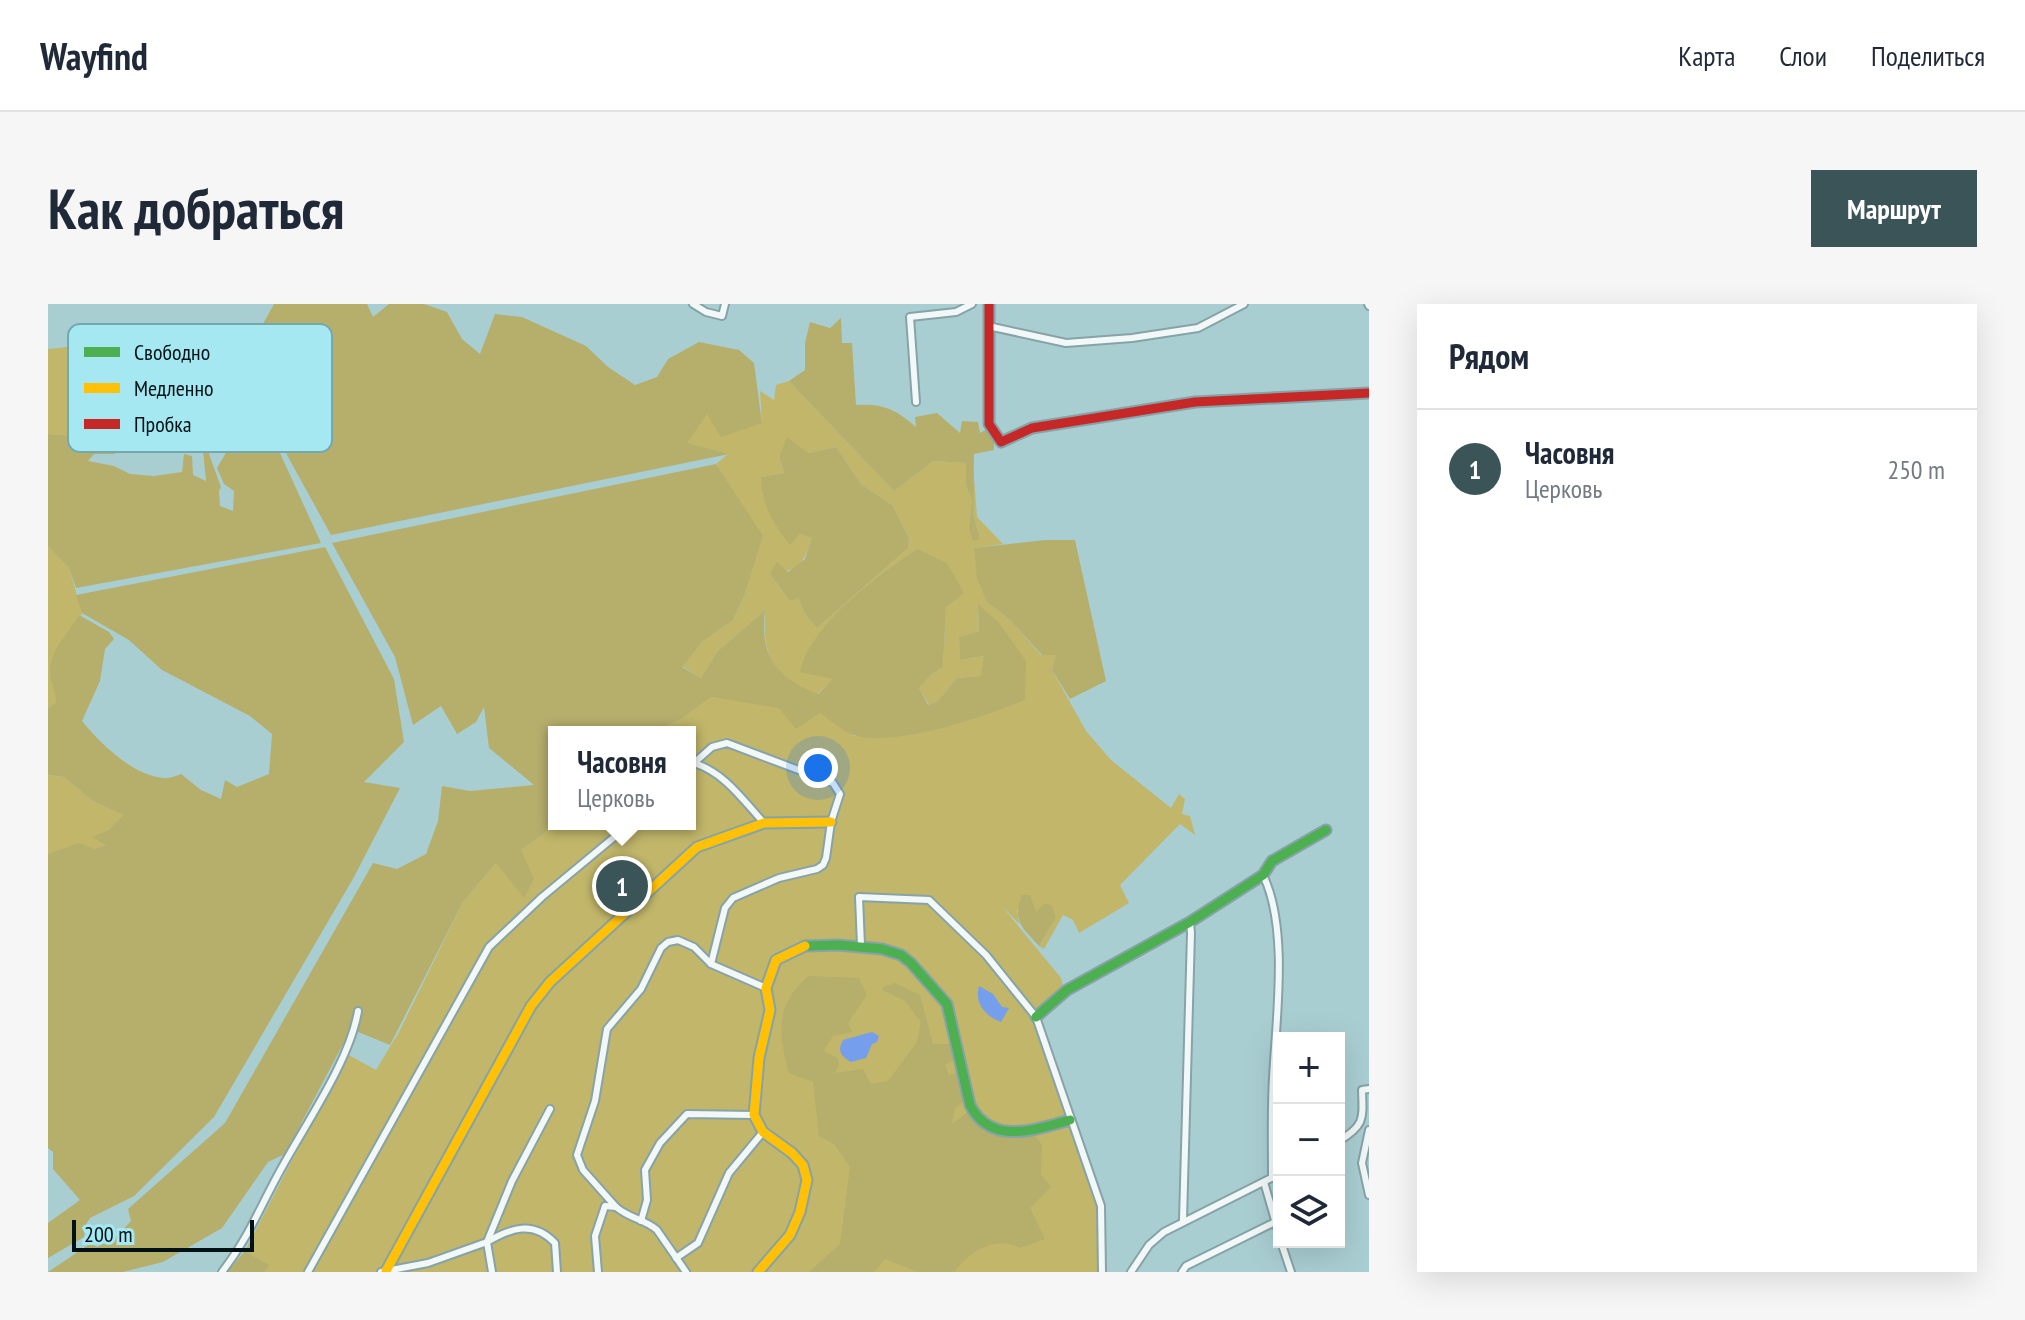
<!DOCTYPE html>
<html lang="ru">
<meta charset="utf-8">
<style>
:root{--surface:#fff;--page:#f6f6f7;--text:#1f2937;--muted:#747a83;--line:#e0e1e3;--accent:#3b5458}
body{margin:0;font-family:"PT Sans Narrow",sans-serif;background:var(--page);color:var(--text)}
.controls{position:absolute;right:24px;bottom:24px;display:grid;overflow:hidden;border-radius:0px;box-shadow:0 8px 32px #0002}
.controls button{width:72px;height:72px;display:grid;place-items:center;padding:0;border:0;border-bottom:2px solid var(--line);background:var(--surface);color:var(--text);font:40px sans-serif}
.scale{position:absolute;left:24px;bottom:20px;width:182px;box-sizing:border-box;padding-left:8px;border:4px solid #001216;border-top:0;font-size:22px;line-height:28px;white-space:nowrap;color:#001216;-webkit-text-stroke:6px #a5e8f1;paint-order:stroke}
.you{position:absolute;left:770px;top:464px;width:28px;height:28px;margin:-20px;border:6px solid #fff;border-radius:50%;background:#1a73e8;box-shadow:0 0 0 12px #1a73e833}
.badge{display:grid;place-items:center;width:52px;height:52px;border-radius:50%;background:var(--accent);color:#fff;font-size:26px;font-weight:700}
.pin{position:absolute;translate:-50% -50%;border:4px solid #fff;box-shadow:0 2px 8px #0006}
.popup{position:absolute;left:500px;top:422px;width:148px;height:104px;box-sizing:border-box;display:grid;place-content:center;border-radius:0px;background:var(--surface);filter:drop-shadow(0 2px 6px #0005);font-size:26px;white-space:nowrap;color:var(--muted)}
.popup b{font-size:30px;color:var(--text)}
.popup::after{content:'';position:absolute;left:50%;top:100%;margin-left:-16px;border:16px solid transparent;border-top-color:var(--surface)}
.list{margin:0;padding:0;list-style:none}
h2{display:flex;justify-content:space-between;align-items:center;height:104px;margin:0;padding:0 32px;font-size:34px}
h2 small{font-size:26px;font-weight:400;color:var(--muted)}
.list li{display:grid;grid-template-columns:52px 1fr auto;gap:24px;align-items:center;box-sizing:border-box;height:120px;padding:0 32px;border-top:2px solid var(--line)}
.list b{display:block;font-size:30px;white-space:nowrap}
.list p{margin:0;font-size:26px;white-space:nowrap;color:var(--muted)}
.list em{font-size:26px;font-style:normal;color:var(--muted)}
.icon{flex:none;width:44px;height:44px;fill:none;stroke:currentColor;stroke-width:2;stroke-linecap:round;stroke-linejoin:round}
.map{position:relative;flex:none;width:1321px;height:968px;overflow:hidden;border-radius:0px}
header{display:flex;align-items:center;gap:48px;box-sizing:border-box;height:112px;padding:0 40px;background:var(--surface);border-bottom:2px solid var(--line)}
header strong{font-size:38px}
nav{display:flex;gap:44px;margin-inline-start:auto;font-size:28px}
.intro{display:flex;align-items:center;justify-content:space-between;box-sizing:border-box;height:192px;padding:0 48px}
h1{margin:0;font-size:56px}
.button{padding:20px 36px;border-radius:0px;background:var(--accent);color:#fff;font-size:28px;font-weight:700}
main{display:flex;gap:48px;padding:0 48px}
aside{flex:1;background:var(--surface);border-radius:0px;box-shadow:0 8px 32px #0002}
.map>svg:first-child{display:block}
</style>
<header>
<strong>Wayfind</strong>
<nav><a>Карта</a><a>Слои</a><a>Поделиться</a></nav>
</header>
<div class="intro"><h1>Как добраться</h1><a class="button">Маршрут</a></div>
<main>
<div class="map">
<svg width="1321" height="968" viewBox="0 0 1321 968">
<rect width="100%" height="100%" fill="#a9ced2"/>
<g fill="#c1b66a" fill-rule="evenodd">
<path d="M112,26L152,30L162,37C148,80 105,107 72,135L0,130V45L57,39Z"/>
<path d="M741,77L846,187L885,157L918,159V182L924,195L921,224L932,235L925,210V161L929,213L955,240L926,244L939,298L962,316L993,351H1008L1004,366L1038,427L1063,456L1123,504L1131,490L1137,495L1134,510L1142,512L1147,531L1132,520L1072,581L1081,599L1031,629L1025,616L1015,611L996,645L991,642L1008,614L969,605L971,620L953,601L1013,674L1016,686L988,706L1053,900L1054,968H217L220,961L197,947L299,750L328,766L351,728L415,598L448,559L473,546L509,520H642V428H604L633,415L662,393L772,408L806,432L977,396L930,301L931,327L911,333L912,356L937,352L933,372L909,374L890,397L881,401L871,384L884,370L895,363L898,303L869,245C831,271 797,301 767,335L786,375L769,390C724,372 715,355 717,306L669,348L653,374L634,362L655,337L685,316L696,292L714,233L668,160L680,150L638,139L659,109L714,119L712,87L726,96L728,81ZM737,141L760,149L788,143L813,180L845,202L861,234L860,244L769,324L757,310L750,294L742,297L722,270C750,267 756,260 764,234L752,230L742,240L713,173L737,169L731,153Z"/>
<polygon points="0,242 21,264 34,309 2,370 8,386 8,398 0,405"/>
<polygon points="0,471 16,473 45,497 75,511 61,526 46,534 60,540 47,545 0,550"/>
</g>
<g fill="#b6ae6b">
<polygon points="226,0 319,0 325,13 341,0 376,0 399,8 414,35 432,50 447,10 474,13 538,42 560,63 587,81 609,73 620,55 651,38 691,46 706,59 714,119 673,133 659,110 639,139 681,150 283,231 239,151 221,92 211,27"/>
<path d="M793,14L794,39H804L808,101C834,99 848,105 868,123L867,113L889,109L912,129L914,117L930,118L932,129L939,125L946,136V146L926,150L925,210L932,235L925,237L921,224L924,195L918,182V159L885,157L846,187L741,77L757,66V39L762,18L782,24Z"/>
<path d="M187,19L167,61L103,128L88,140L66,150H46L40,157L66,162L82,170L106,172L134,168L136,150L144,152L145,171L158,177L152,115L161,111L167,135L161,150L173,183L171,187L172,202L185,207L186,187L176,180L169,164L179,147L192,135L188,99L174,102L170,95L185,86L180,74L194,32L209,61V78L225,118L232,149L273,239L28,284L21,264L0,242V130L72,135C99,112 135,89 154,59C162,47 165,34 174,20Z"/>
<path d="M739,133L760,149L788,143L813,180L845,202L861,234L860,244L769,324L757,310L750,294L742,297L722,270L729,258L740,268L757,255L764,234L752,230L742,241C726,221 713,199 713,173L737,169L731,153Z"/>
<path d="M668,160L715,232L696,292L685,316L655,337L634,363L653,374L669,348L717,306C712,353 727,373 770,390L785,375L752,368C763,319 829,273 869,245L899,259L916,289L898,303L895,363L884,370L871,384L880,401L890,397L909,374L933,372L936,352L912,356L911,333L931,327L930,300L951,319L978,357L977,396C935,413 852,442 809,432C796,429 783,416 772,409L748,425L731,404L663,393L633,415L604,428H506V520H509L473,546L486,575L476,594L448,559L415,598L342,741L303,725L237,850L220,858L174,924L115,958L75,968H0L43,939L49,943L69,932L83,917L80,905L177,819L325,559L349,565L378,550L390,517L394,482L422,487L486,481L441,444L436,403L428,418L409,430L393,402L365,421L347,353L284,239Z"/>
<polygon points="997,236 1027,236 1058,377 1022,395 1004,366 1008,351 994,351 962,316 939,298 929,274 926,244"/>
<path d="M277,243L346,375L356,438L316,478L352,484L306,573L166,813L86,892L42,914L37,922L36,933L0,954V919L32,896L5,865V848L0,844V550L31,539L47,545L58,541L44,533L61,526L75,511L45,497L16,473L0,471V405L8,398C8,387 2,377 2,367C3,343 20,331 31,311L61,328L66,335L57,345L52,377L34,417C52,439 84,471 115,474C120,475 128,472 133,470L153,486L173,495L177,476L189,483L221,470L224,430L202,412L114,366L81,336L34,309L28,291Z"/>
<path d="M974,591H982L988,608L997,599L1004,602L1008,614L991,642C974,623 964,618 974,591Z"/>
<path d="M760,672L811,674L819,691L800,719L804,728L785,732L776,747L789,754L791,761L787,769L815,765L823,780L840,777L869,738L873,718L857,697L834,686L836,683L847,679L872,691L885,740H910V754L897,761L901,771L911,768L922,780L924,791L907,804L904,820L920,808L987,831L994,841L993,871L1003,883L982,904L997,935L972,944C948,931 921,947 907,968H870L837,955L826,968H761L792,940L802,863L786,840L771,832L765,778L741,769C730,728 727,702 760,672Z"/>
<polygon points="197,947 221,961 217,968 179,968"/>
</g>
<g fill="#759eec">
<path d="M931,682L945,690L954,703L961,704L953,718C937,712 926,699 931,682Z"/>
<path d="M824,728L831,732L829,738L824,740L818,754L803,758C793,752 789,747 795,736Z"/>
</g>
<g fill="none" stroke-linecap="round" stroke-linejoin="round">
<g stroke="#86a3a7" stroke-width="10">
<g id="street">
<polyline points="645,0 658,8 674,12 677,0"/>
<polyline points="1320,0 1321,2"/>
<polyline points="940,22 1018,39 1084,34 1150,24 1196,0"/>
<polyline points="868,98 862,13 908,8 924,0"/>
<polyline points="646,459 664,443 679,439 785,479 792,490 783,518 778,554 775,561 769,565 731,574 685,594 677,604 663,660"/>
<path d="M642,463L646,459C677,469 695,496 716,519"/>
<path d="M1215,571C1241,624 1228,715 1225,774C1223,807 1224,840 1224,874"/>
<polyline points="813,642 811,593 881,596 938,651 988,713 1053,902 1054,968"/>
<polyline points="1321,826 1314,859 1321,891"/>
<path d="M1291,837C1317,821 1315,815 1314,786L1321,785"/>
<polyline points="1216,878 1231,930"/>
<path d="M568,903C582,915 597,915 609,926L638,968"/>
<polyline points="1135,916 1143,629 1142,618"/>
<polyline points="593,917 599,896 597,866 612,839 639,810 706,811"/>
<polyline points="1233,938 1243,968"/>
<polyline points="628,954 650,939 681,869 715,828"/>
<path d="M174,968C200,935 212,903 232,867C256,822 302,757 310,707"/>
<polyline points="260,968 441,643 494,593 582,520"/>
<polyline points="333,968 380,959 439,938 464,877 502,805"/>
<path d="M444,968L439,938C463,924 485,916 507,939L509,968"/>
<polyline points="550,968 547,932 557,902 568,903 535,866 529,851 547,797 559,725 593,685 613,644 620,638 630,636 646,643 663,660 718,684"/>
<polyline points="1083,968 1101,941 1116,928 1231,870"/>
<polyline points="1134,968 1138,962 1227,918"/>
</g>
</g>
<g stroke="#86a3a7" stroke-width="13">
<g id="fast">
<path d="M757,642L790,641L834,645L853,651L863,659L899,700L922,801C943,842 986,826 1022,816"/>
<polyline points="988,713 1019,686 1142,618 1215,571 1224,557 1278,526"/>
</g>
</g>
<g stroke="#86a3a7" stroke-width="13">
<g id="slow">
<polyline points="338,967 483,702 502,678 649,543 716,519 783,518"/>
<polyline points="710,968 742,931 752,908 759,876 755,861 744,849 715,828 706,811 711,754 722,706 718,684 728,656 757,642"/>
</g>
</g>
<g stroke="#86a3a7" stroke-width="13">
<polyline id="jam" points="941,0 941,120 953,138 984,124 1147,98 1321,89"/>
</g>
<use href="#street" stroke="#f2f8f8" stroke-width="6"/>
<use href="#fast" stroke="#4caf50" stroke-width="9"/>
<use href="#slow" stroke="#ffc107" stroke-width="9"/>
<use href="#jam" stroke="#c62828" stroke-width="9"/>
</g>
<rect x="20" y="20" width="264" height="128" rx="12" fill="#a5e8f1" stroke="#73a8af" stroke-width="2"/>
<rect x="36" y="43" width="36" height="10" fill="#4caf50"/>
<rect x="36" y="79" width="36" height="10" fill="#ffc107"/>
<rect x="36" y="115" width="36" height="10" fill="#c62828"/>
<g font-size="22" fill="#001216">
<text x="86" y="56">Свободно</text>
<text x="86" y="92">Медленно</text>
<text x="86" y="128">Пробка</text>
</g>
</svg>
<div class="controls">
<button>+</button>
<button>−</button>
<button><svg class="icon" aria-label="layers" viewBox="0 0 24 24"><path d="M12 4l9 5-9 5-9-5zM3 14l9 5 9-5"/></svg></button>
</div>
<div class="scale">200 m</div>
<div class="you"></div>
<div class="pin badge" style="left:574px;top:582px">1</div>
<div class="popup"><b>Часовня</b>Церковь</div>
</div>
<aside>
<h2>Рядом<small></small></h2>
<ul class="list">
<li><span class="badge">1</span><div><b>Часовня</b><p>Церковь</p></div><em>250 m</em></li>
</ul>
</aside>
</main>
